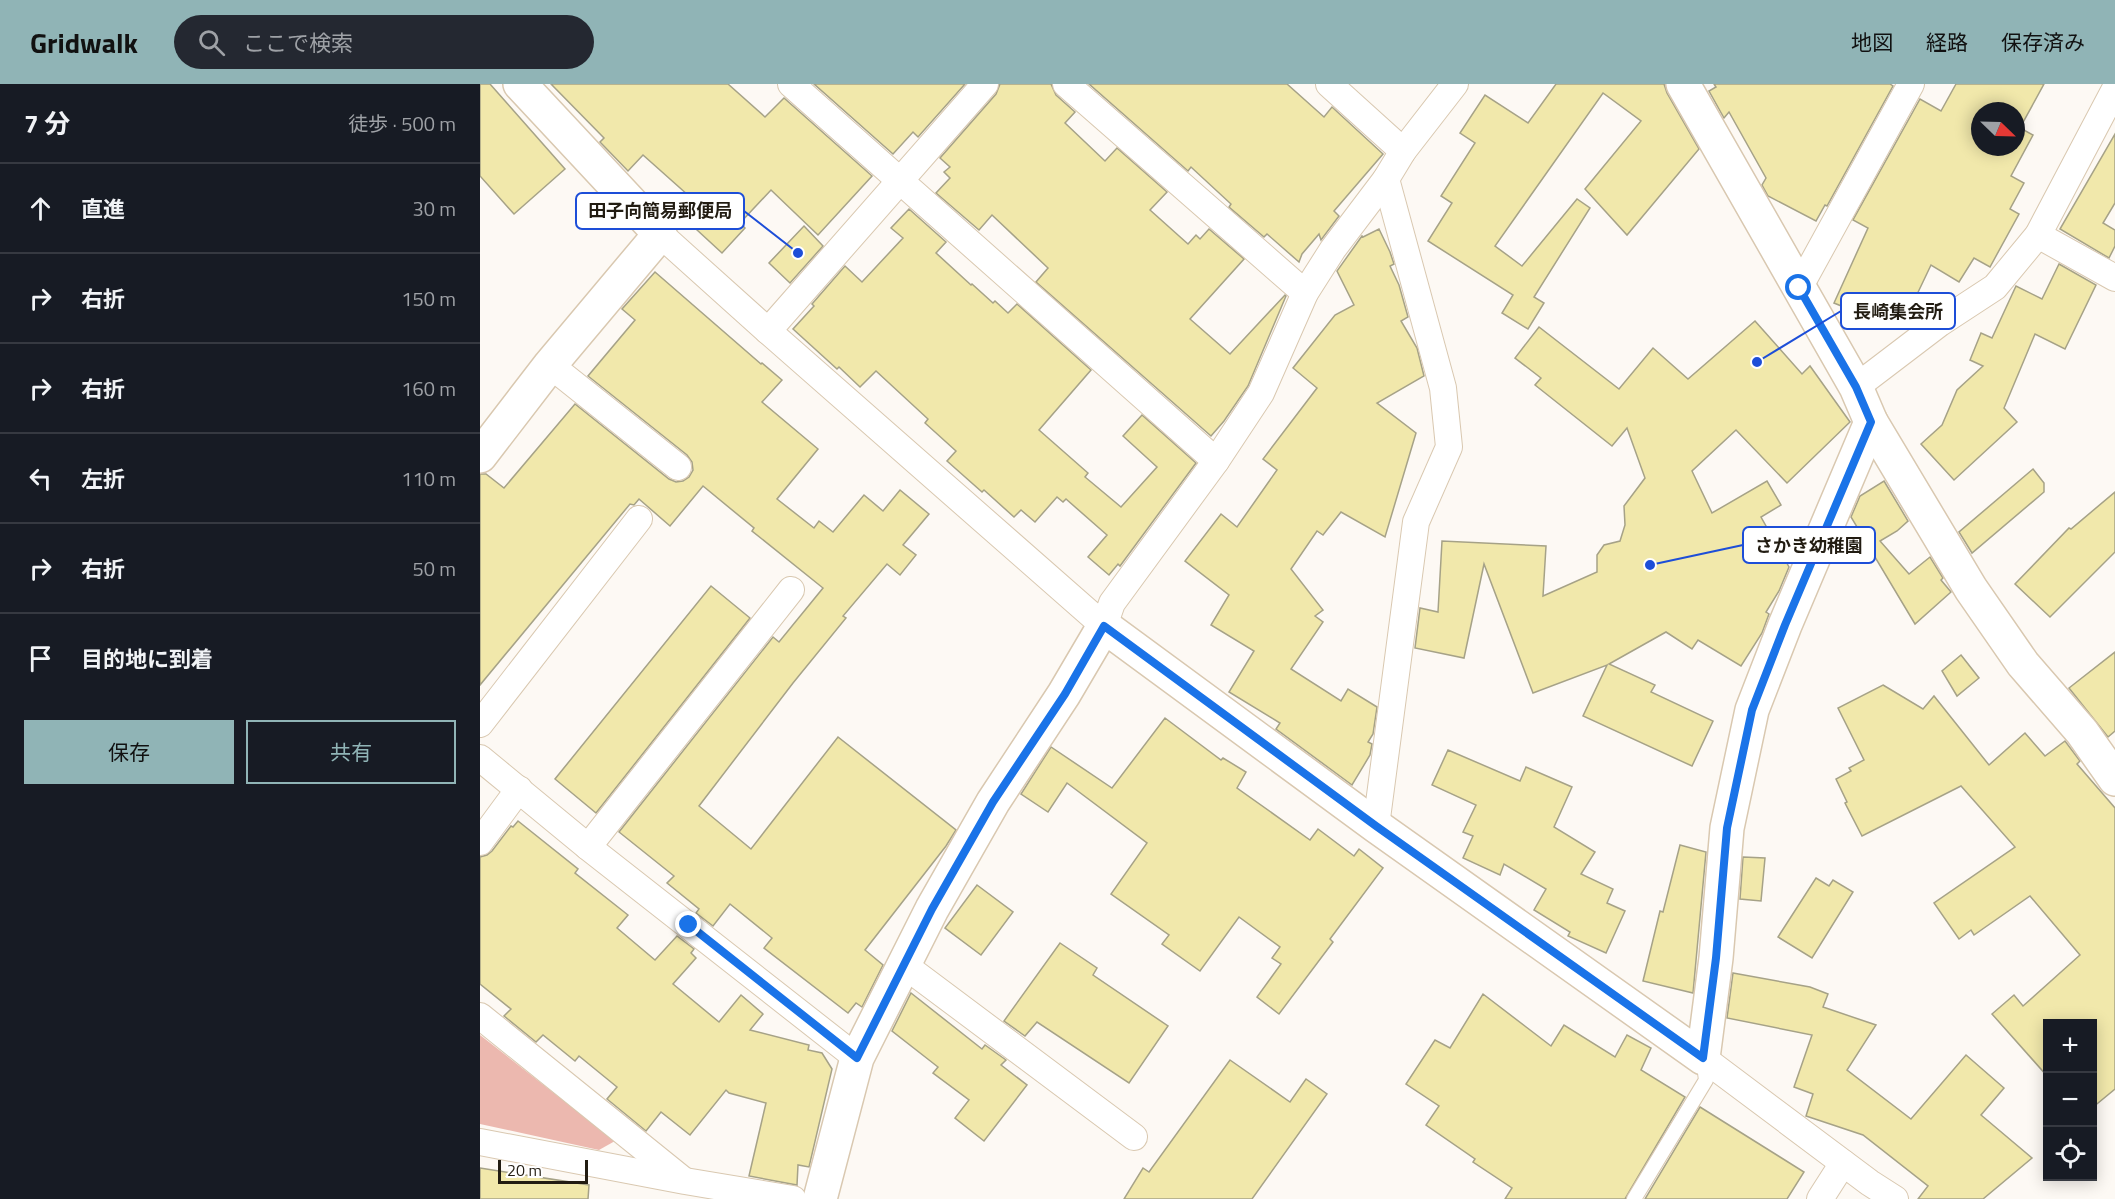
<!DOCTYPE html>
<html lang="ja">
<meta charset="utf-8">
<style>
:root{--surface:#171b24;--page:#242831;--text:#f1f3f6;--muted:#9ea1a6;--line:#363941;--accent:#90b4b6}
body{margin:0;font-family:"Titillium Web","Noto Sans JP",sans-serif;background:var(--page);color:var(--text)}
.controls{position:absolute;right:18px;bottom:18px;display:grid;overflow:hidden;border-radius:0px;box-shadow:0 3px 15px #0003}
.controls button{width:54px;height:54px;display:grid;place-items:center;padding:0;border:0;border-bottom:2px solid var(--line);background:var(--surface);color:var(--text);font:30px sans-serif}
.compass{position:absolute;left:1491px;top:18px;width:54px;height:54px;border-radius:50%;background:var(--surface);box-shadow:0 3px 15px #0003;rotate:113deg}
.scale{position:absolute;left:18px;bottom:15px;width:90px;box-sizing:border-box;padding-left:6px;border:3px solid #221c12;border-top:0;font-size:16px;line-height:21px;white-space:nowrap;color:#221c12;-webkit-text-stroke:4px #fff;paint-order:stroke}
.stop{position:absolute;width:18px;height:18px;margin:-14px;border:4px solid #1a73e8;border-radius:50%;background:#fff}
.stop.end{background:#1a73e8;border-color:#fff;box-shadow:0 2px 6px #0008}
.list{margin:0;padding:0;list-style:none}
h2{display:flex;justify-content:space-between;align-items:center;height:78px;margin:0;padding:0 24px;font-size:26px}
h2 small{font-size:20px;font-weight:400;color:var(--muted)}
.list li{display:grid;grid-template-columns:39px 1fr auto;gap:18px;align-items:center;box-sizing:border-box;height:90px;padding:0 24px;border-top:2px solid var(--line)}
.list b{display:block;font-size:22px;white-space:nowrap}
.list em{font-size:20px;font-style:normal;color:var(--muted)}
.actions{display:flex;gap:12px;padding:18px 24px}
.actions a{flex:1;padding:14px 0;border:2px solid var(--accent);border-radius:0px;text-align:center;font-size:21px;color:var(--accent)}
.actions .main{background:var(--accent);color:#111}
.icon{flex:none;width:33px;height:33px;fill:none;stroke:currentColor;stroke-width:2;stroke-linecap:round;stroke-linejoin:round}
.map{position:relative;flex:none;width:1635px;height:1115px;overflow:hidden}
header{display:flex;align-items:center;gap:36px;box-sizing:border-box;height:84px;padding:0 30px;background:var(--accent);color:#111}
header strong{font-size:28px}
nav{display:flex;gap:33px;margin-inline-start:auto;font-size:21px}
.search{width:420px;height:54px;background:var(--page);display:flex;align-items:center;gap:15px;box-sizing:border-box;padding:0 21px;border-radius:33px;color:var(--muted);font-size:22px}
main{display:flex}
aside{flex:1;background:var(--surface)}
.map>svg:first-child{display:block}
</style>
<header>
<strong>Gridwalk</strong>
<div class="search"><svg class="icon" aria-label="search" viewBox="0 0 24 24"><circle cx="10" cy="10" r="6"/><path d="M15 15l6 6"/></svg>ここで検索</div>
<nav><a>地図</a><a>経路</a><a>保存済み</a></nav>
</header>
<main>
<aside>
<h2>7 分<small>徒歩 · 500 m</small></h2>
<ul class="list">
<li><svg class="icon" aria-label="ahead" viewBox="0 0 24 24"><path d="M12 20V5M6 11l6-6 6 6"/></svg><div><b>直進</b></div><em>30 m</em></li>
<li><svg class="icon" aria-label="right" viewBox="0 0 24 24"><path d="M7 20v-9h11M14 6l5 5-5 5"/></svg><div><b>右折</b></div><em>150 m</em></li>
<li><svg class="icon" aria-label="right" viewBox="0 0 24 24"><path d="M7 20v-9h11M14 6l5 5-5 5"/></svg><div><b>右折</b></div><em>160 m</em></li>
<li><svg class="icon" aria-label="left" viewBox="0 0 24 24"><path d="M17 20v-9H6M10 6l-5 5 5 5"/></svg><div><b>左折</b></div><em>110 m</em></li>
<li><svg class="icon" aria-label="right" viewBox="0 0 24 24"><path d="M7 20v-9h11M14 6l5 5-5 5"/></svg><div><b>右折</b></div><em>50 m</em></li>
<li><svg class="icon" aria-label="arrive" viewBox="0 0 24 24"><path d="M6 21V4h12l-3 4 3 4H6"/></svg><div><b>目的地に到着</b></div></li>
</ul>
<div class="actions"><a class="main">保存</a><a>共有</a></div>
</aside>
<div class="map">
<svg width="1635" height="1115" viewBox="0 0 1635 1115">
<rect width="100%" height="100%" fill="#fdf9f4"/>
<polygon fill="#ecb8af" points="0,951 135,1057 119,1066 0,1040"/>
<g fill="#f1e8ab" stroke="#a6a287" stroke-width="1.5" fill-rule="evenodd">
<polygon points="0,0 10,0 85,85 34,130 0,92"/>
<polygon points="71,0 248,0 285,33 304,14 392,92 338,151 291,106 260,139 265,144 242,169 204,134 218,120 163,71 148,87 120,58 124,54"/>
<polygon points="334,0 485,0 438,53 433,48 413,70"/>
<polygon points="520,0 571,0 576,11 595,28 585,39 625,77 637,64 687,108 670,126 708,160 716,151 720,155 729,145 764,175 710,235 750,270 805,211 806,212 768,302 744,337 731,352 556,198 568,184 512,131 499,146 456,109 470,94 464,88 470,83 460,74 516,10"/>
<polygon points="609,0 807,0 844,33 852,23 903,70 854,127 859,132 841,156 839,150 822,170 819,178 787,150 784,153 749,123 751,120 711,83 708,87"/>
<polygon points="1076,0 1184,0 1187,9 1219,65 1147,151 1105,105 1161,37 1123,9 1015,162 1042,182 1097,115 1110,124 1054,213 1064,219 1048,245 1022,229 1033,211 948,157 972,119 961,112 995,59 980,49 1005,11 1048,39"/>
<polygon points="1234,0 1410,0 1413,2 1347,122 1345,121 1336,137 1288,112 1282,101 1286,94 1249,28 1244,34 1229,7 1236,3"/>
<path d="M1476,0H1564L1540,44L1553,51L1531,92L1544,99L1530,125L1539,130L1510,183L1494,174L1479,198L1451,181L1431,223L1424,219L1413,243L1354,219L1388,144L1373,136L1440,15L1461,27ZM1500,27H1536V63H1500Z"/>
<polygon points="1635,50 1635,119 1623,139 1635,146 1635,162 1629,174 1580,145"/>
<polygon points="429,125 466,158 456,169 491,201 492,200 513,219 515,217 528,229 537,220 611,286 559,346 608,389 605,393 641,423 677,383 643,352 662,331 716,379 640,482 638,480 629,491 608,473 627,451 586,415 583,418 577,413 555,438 541,426 534,433 504,406 502,408 467,377 476,367 445,339 448,335 396,287 380,303 359,283 357,285 313,245 334,222 332,220 365,182 382,198 423,154 411,144"/>
<polygon points="324,142 343,162 310,199 289,179"/>
<polygon points="899,145 910,168 914,180 910,182 919,201 928,233 921,237 937,264 944,292 897,319 936,349 905,453 861,428 843,451 837,447 811,485 843,526 835,532 843,538 811,585 861,617 868,605 897,623 893,650 888,658 892,660 890,671 872,701 796,645 800,639 749,608 774,567 731,541 749,511 705,477 741,430 757,443 797,386 783,375 837,304 813,284 855,231 874,221 857,187 882,152 883,153"/>
<polygon points="1579,180 1616,201 1585,265 1555,250 1524,324 1537,338 1474,396 1441,360 1462,341 1477,306 1503,282 1490,276 1501,249 1512,254 1536,202 1562,215"/>
<polygon points="175,188 281,280 282,279 302,296 282,318 338,365 297,415 334,444 339,437 353,448 384,411 403,427 420,406 449,430 423,461 436,471 420,491 407,480 363,532 366,534 313,599 219,722 271,765 358,653 476,746 466,762 385,866 403,881 382,923 376,919 368,929 284,864 292,854 250,820 233,842 216,829 219,825 187,799 194,792 139,748 293,553 299,558 343,504 272,447 274,444 223,402 190,442 159,415 154,421 150,420 0,601 0,390 6,390 24,404 95,320 189,395 196,398 203,397 209,393 213,386 212,378 207,371 108,292 155,236 142,225"/>
<polygon points="1275,237 1322,290 1330,282 1370,338 1307,399 1256,346 1212,387 1232,429 1287,397 1301,421 1281,433 1309,483 1299,507 1286,528 1289,530 1282,549 1261,582 1218,556 1212,565 1186,548 1129,580 1175,601 1171,608 1233,637 1212,682 1103,632 1127,581 1053,609 1004,480 984,574 935,564 940,524 958,528 962,457 1066,462 1063,512 1117,488 1117,471 1124,461 1140,457 1145,441 1144,422 1165,394 1147,344 1132,362 1055,301 1061,294 1035,274 1059,243 1139,305 1173,264 1208,295"/>
<polygon points="1553,385 1564,399 1564,408 1492,469 1479,448"/>
<polygon points="1404,397 1428,437 1417,447 1400,457 1429,490 1450,473 1463,494 1461,496 1471,508 1435,540 1371,433 1380,412"/>
<polygon points="1635,408 1635,468 1570,533 1535,500 1589,444 1591,445"/>
<polygon points="231,502 270,534 116,729 75,695"/>
<polygon points="1635,568 1635,647 1628,653 1589,604"/>
<polygon points="1481,571 1499,594 1477,612 1462,587"/>
<polygon points="1403,601 1443,625 1454,612 1509,681 1545,649 1565,672 1585,657 1600,677 1597,680 1635,724 1635,1005 1612,1024 1612,939 1568,939 1568,993 1512,930 1534,911 1543,922 1600,871 1550,812 1494,851 1491,846 1479,855 1454,819 1535,763 1481,702 1382,752 1365,719 1367,718 1356,695 1371,687 1369,684 1384,676 1358,624"/>
<polygon points="685,634 741,676 743,674 766,688 757,704 830,756 838,745 874,772 879,765 903,784 850,855 853,858 799,930 777,913 801,880 792,874 800,863 759,833 720,887 682,860 689,851 631,810 667,759 587,699 568,728 541,710 571,663 632,704"/>
<polygon points="968,666 1040,697 1046,683 1092,703 1074,743 1115,768 1101,790 1133,805 1127,819 1145,827 1126,869 1088,852 1090,848 1054,826 1066,805 1024,780 1020,791 983,774 993,752 983,748 996,721 952,701"/>
<polygon points="38,737 98,785 95,789 148,831 137,844 175,876 197,852 214,865 211,869 216,874 193,900 239,938 261,911 283,930 270,946 329,961 328,966 342,969 352,985 329,1083 318,1081 317,1101 269,1092 286,1019 249,1009 246,1006 210,1051 181,1028 166,1047 127,1015 137,1003 99,972 95,977 63,951 56,958 24,932 31,925 0,900 0,773 7,771 12,767 31,742 33,743"/>
<polygon points="1200,761 1226,768 1213,909 1163,897 1180,827 1183,828"/>
<polygon points="1263,773 1285,774 1281,817 1260,815"/>
<polygon points="1336,794 1349,802 1353,796 1373,808 1332,874 1298,853"/>
<polygon points="497,801 533,828 501,871 465,844"/>
<polygon points="580,859 617,884 613,891 688,942 649,999 557,938 545,952 524,937"/>
<polygon points="1253,889 1330,903 1348,910 1343,923 1396,941 1367,986 1431,1035 1486,971 1524,1004 1501,1031 1552,1074 1503,1115 1438,1115 1448,1102 1383,1051 1326,1032 1333,1010 1314,1003 1332,951 1247,934"/>
<polygon points="431,909 502,965 505,961 526,976 521,981 547,1001 504,1057 475,1034 489,1016 453,989 458,983 412,947"/>
<polygon points="1003,910 1071,962 1084,941 1135,973 1147,951 1171,964 1161,986 1205,1013 1145,1115 1025,1115 1032,1104 993,1078 995,1075 946,1041 959,1022 926,1000 955,956 970,964"/>
<polygon points="750,976 810,1018 826,995 847,1010 772,1115 644,1115 663,1084 669,1088"/>
<polygon points="1220,1023 1324,1088 1307,1115 1165,1115"/>
<polygon points="0,1084 109,1101 108,1115 0,1115"/>
</g>
<g fill="none" stroke-linecap="round" stroke-linejoin="round">
<g stroke="#d9c8b0" stroke-width="16">
<polyline id="lane" points="1154,1115 1226,996 1223,974"/>
</g>
<g stroke="#d9c8b0" stroke-width="28">
<g id="street">
<polyline points="311,0 736,377"/>
<polyline points="586,0 825,209"/>
<polyline points="849,0 923,67"/>
<polyline points="180,150 288,247 624,542 632,519 736,377 781,309 825,209 853,165 906,95 923,67 975,0"/>
<polyline points="1558,151 1635,194"/>
<polyline points="1319,204 1431,0"/>
<polyline points="288,247 505,0"/>
<polyline points="70,281 198,383"/>
<polyline points="1376,303 1460,239 1515,203 1558,151 1635,5"/>
<polyline points="0,640 159,435"/>
<polyline points="0,674 108,763 377,974"/>
<polyline points="896,742 936,438 969,363 963,304 906,95"/>
<polyline points="0,758 39,705"/>
<polyline points="108,763 311,506"/>
<polyline points="424,881 654,1053"/>
<polyline points="0,932 202,1095"/>
<polyline points="1223,974 1390,1099 1415,1115"/>
<polyline points="0,1058 205,1097 313,1115"/>
<polyline points="1340,1115 1363,1079"/>
</g>
</g>
<g stroke="#d9c8b0" stroke-width="36">
<g id="secondary">
<polyline points="1203,0 1376,303 1391,338 1491,505 1543,580 1602,648 1635,695"/>
<polyline points="0,372 70,281 180,150 40,0"/>
<polyline points="340,1115 377,974 452,825 513,718 584,610 624,542 896,742 1223,974 1236,874 1247,744 1272,626 1305,541 1391,338"/>
</g>
</g>
<use href="#lane" stroke="#fff" stroke-width="14"/>
<use href="#street" stroke="#fff" stroke-width="26"/>
<use href="#secondary" stroke="#fff" stroke-width="33"/>
</g>
<g fill="none" stroke-linecap="round" stroke-linejoin="round">
<polyline stroke="#1a73e8" stroke-width="8" points="209,841 377,974 452,825 513,718 585,610 624,542 896,742 1223,974 1236,874 1247,744 1272,626 1305,541 1391,338 1376,303 1319,204"/>
</g>
<path fill="none" stroke="#1d4ed8" stroke-width="2" d="M318 169L264 127M1277 278L1361 227M1170 481L1263 461"/>
<g fill="#1d4ed8" stroke="#fff" stroke-width="2">
<circle cx="318" cy="169" r="6"/>
<circle cx="1277" cy="278" r="6"/>
<circle cx="1170" cy="481" r="6"/>
</g>
<g fill="#fff" stroke="#1d4ed8" stroke-width="2">
<rect x="96" y="109" width="168" height="36" rx="6"/>
<rect x="1361" y="209" width="114" height="36" rx="6"/>
<rect x="1263" y="443" width="132" height="36" rx="6"/>
</g>
<g font-size="18" text-anchor="middle" font-weight="bold" fill="#221c12">
<text x="180" y="133">田子向簡易郵便局</text>
<text x="1418" y="234">長崎集会所</text>
<text x="1329" y="468">さかき幼稚園</text>
</g>
</svg>
<div class="controls">
<button>+</button>
<button>−</button>
<button><svg class="icon" aria-label="locate" viewBox="0 0 24 24"><circle cx="12" cy="12" r="6"/><path d="M12 2v4M12 18v4M2 12h4M18 12h4"/></svg></button>
</div>
<svg class="compass" viewBox="-18 -18 36 36"><path d="M0-13l5 13h-10z" fill="#e53935"/><path d="M0 13l5-13h-10z" fill="#9ea1a6"/></svg>
<div class="scale">20 m</div>
<div class="stop" style="left:1319px;top:204px"></div>
<div class="stop end" style="left:209px;top:841px"></div>
</div>
</main>
